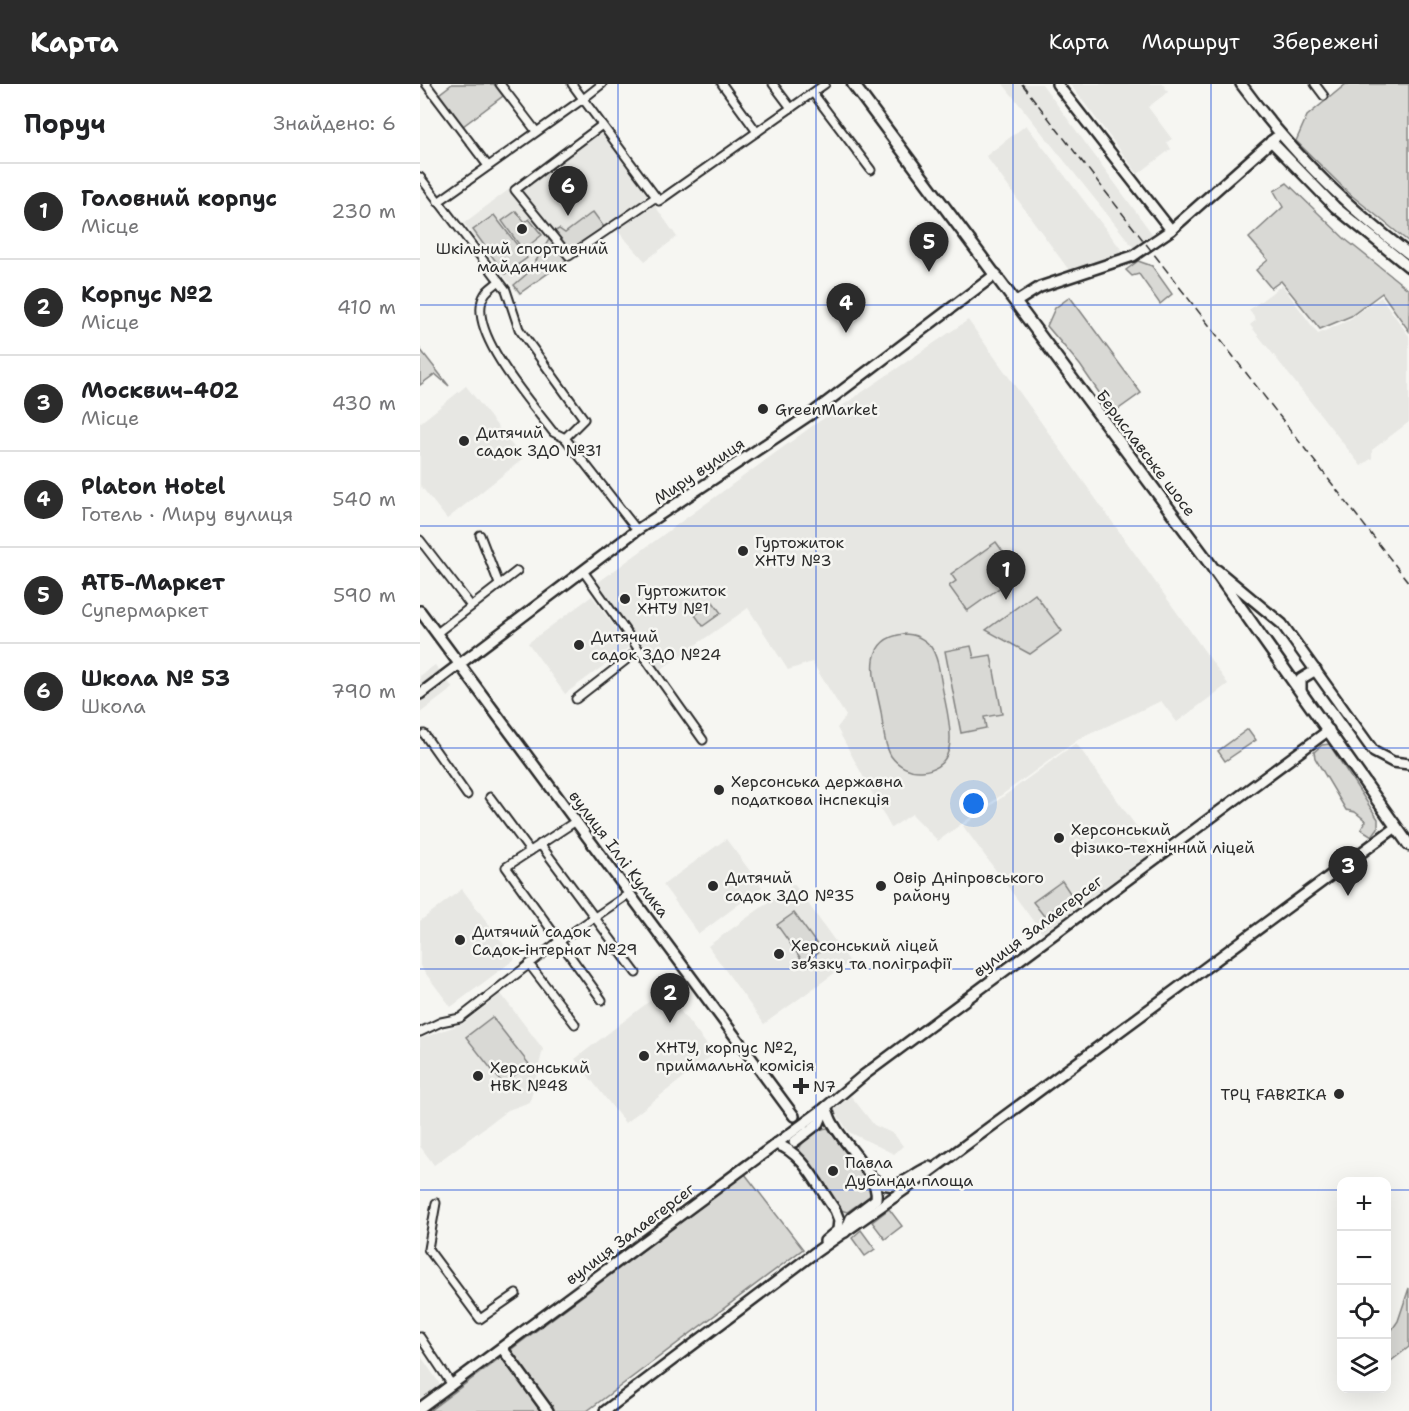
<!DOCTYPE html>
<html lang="uk">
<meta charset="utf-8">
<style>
:root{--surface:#fff;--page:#f6f6f6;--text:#202124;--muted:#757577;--line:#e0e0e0;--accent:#2b2b2b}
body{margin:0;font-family:"Shantell Sans",sans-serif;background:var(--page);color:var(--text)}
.controls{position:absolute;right:18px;bottom:18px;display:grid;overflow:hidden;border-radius:12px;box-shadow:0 6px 24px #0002}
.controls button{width:54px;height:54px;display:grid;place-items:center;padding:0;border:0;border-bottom:2px solid var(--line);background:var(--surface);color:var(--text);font:30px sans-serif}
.you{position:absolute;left:554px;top:720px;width:21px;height:21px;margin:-15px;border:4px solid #fff;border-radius:50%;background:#1a73e8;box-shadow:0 0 0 9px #1a73e833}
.badge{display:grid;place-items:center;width:39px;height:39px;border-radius:50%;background:var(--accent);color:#fff;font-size:20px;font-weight:700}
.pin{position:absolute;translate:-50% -50px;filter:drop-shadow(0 2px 3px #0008)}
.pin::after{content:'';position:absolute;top:32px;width:21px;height:18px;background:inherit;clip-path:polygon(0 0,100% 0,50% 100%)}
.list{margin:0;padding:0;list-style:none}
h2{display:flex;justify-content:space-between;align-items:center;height:78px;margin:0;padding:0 24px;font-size:26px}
h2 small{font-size:20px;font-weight:400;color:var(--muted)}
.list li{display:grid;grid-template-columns:39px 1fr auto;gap:18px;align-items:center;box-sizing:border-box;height:96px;padding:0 24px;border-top:2px solid var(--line)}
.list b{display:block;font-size:22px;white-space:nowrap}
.list p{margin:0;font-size:20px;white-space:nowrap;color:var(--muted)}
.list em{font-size:20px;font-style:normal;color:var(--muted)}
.icon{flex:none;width:33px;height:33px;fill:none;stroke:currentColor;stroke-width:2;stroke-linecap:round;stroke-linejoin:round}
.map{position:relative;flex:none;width:989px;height:1327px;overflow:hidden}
header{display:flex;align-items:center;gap:36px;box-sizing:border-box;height:84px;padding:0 30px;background:var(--accent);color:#fff}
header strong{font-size:28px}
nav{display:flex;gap:33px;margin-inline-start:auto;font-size:21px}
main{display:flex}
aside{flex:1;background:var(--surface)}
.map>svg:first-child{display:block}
</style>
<header>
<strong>Карта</strong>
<nav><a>Карта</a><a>Маршрут</a><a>Збережені</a></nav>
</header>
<main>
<aside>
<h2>Поруч<small>Знайдено: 6</small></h2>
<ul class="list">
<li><span class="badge">1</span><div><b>Головний корпус</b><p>Місце</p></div><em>230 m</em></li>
<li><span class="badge">2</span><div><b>Корпус №2</b><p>Місце</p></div><em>410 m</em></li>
<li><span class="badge">3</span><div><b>Москвич-402</b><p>Місце</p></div><em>430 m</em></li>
<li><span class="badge">4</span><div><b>Platon Hotel</b><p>Готель · Миру вулиця</p></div><em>540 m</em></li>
<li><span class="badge">5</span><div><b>АТБ-Маркет</b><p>Супермаркет</p></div><em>590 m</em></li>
<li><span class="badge">6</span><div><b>Школа № 53</b><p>Школа</p></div><em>790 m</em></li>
</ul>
</aside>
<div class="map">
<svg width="989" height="1327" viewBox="0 0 989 1327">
<rect width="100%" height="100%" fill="#f6f6f2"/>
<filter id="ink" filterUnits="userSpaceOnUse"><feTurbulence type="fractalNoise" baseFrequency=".0167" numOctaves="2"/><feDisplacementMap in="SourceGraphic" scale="12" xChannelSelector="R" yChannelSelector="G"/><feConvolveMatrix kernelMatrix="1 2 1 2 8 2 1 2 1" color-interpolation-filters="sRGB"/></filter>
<g filter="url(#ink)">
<g fill="#e7e7e3">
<polygon points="583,0 622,0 733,151 714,164"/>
<polygon points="650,0 743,0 748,8 728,23 752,55 747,58 751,65 718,90"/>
<polygon points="177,40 257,153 225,177 195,144 99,211 44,139"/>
<polygon points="606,41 704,169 651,189 566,72"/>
<polygon points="862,201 898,250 927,237 961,213 989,252 989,338 952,366 952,374 941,382 830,241 836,236 829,226"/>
<polygon points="548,236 808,600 757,638 741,617 659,655 518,757 492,730 471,744 417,644 426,632 392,578 368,586 328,524 240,586 173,502 391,343"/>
<polygon points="46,302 103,375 27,435 0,401 0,339"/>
<polygon points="172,512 209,563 145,610 108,559"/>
<polygon points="15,581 33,604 0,629 0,592"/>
<polygon points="656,659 734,767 622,849 543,742"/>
<polygon points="306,755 342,803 279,850 243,801"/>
<polygon points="374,800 430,878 344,940 288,862"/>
<polygon points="42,805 95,875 31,923 0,882 0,837"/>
<polygon points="244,906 294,970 205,1039 155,975"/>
<polygon points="81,910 123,965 110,1018 88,1026 14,1081 0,1062 0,955 44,939"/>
<polygon points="431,1012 454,1041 474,1050 483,1062 474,1070 429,1048 414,1026"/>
<polygon points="0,1271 22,1303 0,1319"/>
</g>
<g fill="#d9d9d5" stroke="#828280" stroke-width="1.5">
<polygon points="32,0 74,0 83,12 43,42 19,10"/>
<polygon points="926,0 989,0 989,158 931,111 876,57 887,32"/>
<polygon points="867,99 925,155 989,206 989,247 962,209 931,232 900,245 861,197 851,204 836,186 848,176 829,154 863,123 854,107"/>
<polygon points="96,127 105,138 109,135 122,151 103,166 82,137"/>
<polygon points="173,128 184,143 149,168 132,149 139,145 145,149"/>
<polygon points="74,131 107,174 85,190 53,146"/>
<polygon points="130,154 148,175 100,209 94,201 109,188"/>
<polygon points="718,177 732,182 752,210 740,220 719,190 712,192 706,186"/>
<polygon points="650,213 721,309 693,329 660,281 627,242 635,224"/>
<polygon points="0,265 29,302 15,290 0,301"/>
<polygon points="576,458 599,490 547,527 529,502 536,497 531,490"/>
<polygon points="615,510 642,547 610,570 566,546"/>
<polygon points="293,518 301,529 283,542 275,531"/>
<path d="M483,550C494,550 504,554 511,563C519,575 520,593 523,607C528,633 544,683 502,687C490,688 478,682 471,672C464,660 463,642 461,628C455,598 440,556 483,550Z"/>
<polygon points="551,562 554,574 571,571 582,630 564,633 566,644 541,649 525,567"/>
<polygon points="828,645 836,656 805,677 798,667"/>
<polygon points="909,660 958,735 958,744 952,752 941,745 946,737 935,728 926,726 895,674 894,668 902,661"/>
<polygon points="642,797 652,812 624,832 613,818"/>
<polygon points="374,829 401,866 384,879 357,841"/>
<polygon points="72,933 109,980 83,1000 46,953"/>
<path d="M408,1044L452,1104L450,1112L427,1128L421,1126L379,1066C381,1057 399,1044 408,1044Z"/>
<polygon points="325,1090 383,1165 167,1327 9,1327"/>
<polygon points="469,1125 482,1142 465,1155 452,1138"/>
<polygon points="441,1146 455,1165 445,1172 432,1154"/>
<polygon points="989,1204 989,1263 967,1280 967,1253 978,1237"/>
</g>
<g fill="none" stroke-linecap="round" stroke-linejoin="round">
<g stroke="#2b2b2b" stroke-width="11">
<g id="street">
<polyline points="6,0 68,82"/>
<polyline points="80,0 116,47"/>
<polyline points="152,0 163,15 182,0"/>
<polyline points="302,0 337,48"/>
<polyline points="353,0 371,24"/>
<polyline points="895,0 904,12"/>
<polyline points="393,9 451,86"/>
<polyline points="182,41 95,106 149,172 236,113"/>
<polyline points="0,93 86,206 99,245 164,335 145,354 217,446"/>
<polyline points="18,118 163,15 239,117 405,0"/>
<path d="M79,197C75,201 68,205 65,210C43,244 113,321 133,348L145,354"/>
<polyline points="60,451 79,500"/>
<polyline points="0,456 51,522"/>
<polyline points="163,487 283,656"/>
<polyline points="17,549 97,487"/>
<polyline points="156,615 219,566"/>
<polyline points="4,650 47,711"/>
<polyline points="70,713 110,767"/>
<polyline points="156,737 86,783 182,916"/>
<polyline points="120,760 216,889"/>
<polyline points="109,880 155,940"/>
<polyline points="0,948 21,938 40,934 134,861 210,809"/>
<polyline points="16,1119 8,1165 60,1235 96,1210"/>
<polyline points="0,1253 32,1301"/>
</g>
</g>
<g stroke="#2b2b2b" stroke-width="14">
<g id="secondary">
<path d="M821,0C869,66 924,121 989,170"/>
<polyline points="851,57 915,123 989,183"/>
<polyline points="751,146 855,54"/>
<polyline points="596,218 620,203 713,172 751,146 637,0"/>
<polyline points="797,486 862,540 954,668 973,678 989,680"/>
<polyline points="0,527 374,1032"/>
<polyline points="881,607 881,595 896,586"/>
<polyline points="0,610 217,446 391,330 576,190"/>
<path d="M406,1023C409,1029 410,1036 414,1041C425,1062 460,1092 456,1115L431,1134L425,1148"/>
<polyline points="374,1058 399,1039 405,1025"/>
<path d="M355,1060C382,1066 399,1104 415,1126L419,1136L418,1146L405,1157"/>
<path d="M452,1094C476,1112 486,1093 509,1083"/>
<polyline points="82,1264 128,1327"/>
<polyline points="0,1324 406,1023 444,991 909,646"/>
<polyline points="185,1327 393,1170 501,1094 976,743"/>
</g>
</g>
<g stroke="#2b2b2b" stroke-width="15">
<polyline id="primary" points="433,0 790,480 989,761"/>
</g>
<use href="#street" stroke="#f6f6f2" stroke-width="7"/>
<use href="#secondary" stroke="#f6f6f2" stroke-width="9"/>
<use href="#primary" stroke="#f6f6f2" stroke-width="10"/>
<polyline stroke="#2b2b2b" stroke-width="1.5" stroke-dasharray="9 4.5" stroke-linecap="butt" points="602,0 989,499"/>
</g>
</g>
<path fill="none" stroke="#1d4ed8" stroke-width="1.5" stroke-opacity="0.55" d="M198,0V1327M396,0V1327M593,0V1327M791,0V1327M0,221H989M0,442H989M0,664H989M0,885H989M0,1106H922M966,1106H989"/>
<g fill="#2b2b2b" stroke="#f6f6f2" stroke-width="2">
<circle cx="102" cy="145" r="6"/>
<circle cx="343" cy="325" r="6"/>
<circle cx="44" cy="357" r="6"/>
<circle cx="323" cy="467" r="6"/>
<circle cx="205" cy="515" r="6"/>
<circle cx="159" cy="561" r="6"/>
<circle cx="299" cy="706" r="6"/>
<circle cx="639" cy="754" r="6"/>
<circle cx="293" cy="802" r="6"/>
<circle cx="461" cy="802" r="6"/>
<circle cx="40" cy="856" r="6"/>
<circle cx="359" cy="870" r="6"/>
<circle cx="224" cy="972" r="6"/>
<circle cx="58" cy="992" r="6"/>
<path d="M378 993h6v6h6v6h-6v6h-6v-6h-6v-6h6z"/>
<circle cx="919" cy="1010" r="6"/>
<circle cx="413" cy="1087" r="6"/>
</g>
<g text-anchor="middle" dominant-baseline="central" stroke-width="5" stroke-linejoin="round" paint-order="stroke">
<g font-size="16" fill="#2b2b2b" stroke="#f6f6f2" text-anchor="start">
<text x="102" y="164" text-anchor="middle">Шкільний спортивний<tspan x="102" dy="18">майданчик</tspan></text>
<text x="355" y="325">GreenMarket</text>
<text x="56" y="348">Дитячий<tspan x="56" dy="18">садок ЗДО №31</tspan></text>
<text x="335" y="458">Гуртожиток<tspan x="335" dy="18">ХНТУ №3</tspan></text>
<text x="217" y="506">Гуртожиток<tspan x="217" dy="18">ХНТУ №1</tspan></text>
<text x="171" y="552">Дитячий<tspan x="171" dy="18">садок ЗДО №24</tspan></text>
<text x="311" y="697">Херсонська державна<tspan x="311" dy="18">податкова інспекція</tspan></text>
<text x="651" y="745">Херсонський<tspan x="651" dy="18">фізико-технічний ліцей</tspan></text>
<text x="305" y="793">Дитячий<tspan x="305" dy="18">садок ЗДО №35</tspan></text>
<text x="473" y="793">Овір Дніпровського<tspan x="473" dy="18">району</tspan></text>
<text x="52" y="847">Дитячий садок<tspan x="52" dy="18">Садок-інтернат №29</tspan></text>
<text x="371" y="861">Херсонський ліцей<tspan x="371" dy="18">зв’язку та поліграфії</tspan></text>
<text x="236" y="963">ХНТУ, корпус №2,<tspan x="236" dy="18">приймальна комісія</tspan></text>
<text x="70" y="983">Херсонський<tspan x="70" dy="18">НВК №48</tspan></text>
<text x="393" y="1002">N7</text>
<text x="907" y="1010" text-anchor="end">ТРЦ FABRIKA</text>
<text x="425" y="1078">Павла<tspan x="425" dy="18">Дубинди площа</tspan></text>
</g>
<g font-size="16" fill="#2b2b2b" stroke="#f6f6f2">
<text transform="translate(726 369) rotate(53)">Бериславське шосе</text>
<text transform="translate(279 387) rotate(-34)">Миру вулиця</text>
<text transform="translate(199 770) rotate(53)">вулиця Іллі Кулика</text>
<text transform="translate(618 842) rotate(-37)">вулиця Залаегерсег</text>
<text transform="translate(210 1150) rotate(-37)">вулиця Залаегерсег</text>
</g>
</g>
</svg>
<div class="controls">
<button>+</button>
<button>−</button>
<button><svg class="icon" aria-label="locate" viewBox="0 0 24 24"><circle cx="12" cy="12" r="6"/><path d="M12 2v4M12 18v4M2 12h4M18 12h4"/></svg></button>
<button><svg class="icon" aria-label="layers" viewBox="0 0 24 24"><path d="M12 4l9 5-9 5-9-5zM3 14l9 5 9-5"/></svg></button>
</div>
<div class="you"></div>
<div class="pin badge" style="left:586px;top:516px">1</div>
<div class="pin badge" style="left:250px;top:939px">2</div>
<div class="pin badge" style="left:928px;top:812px">3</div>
<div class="pin badge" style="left:426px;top:249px">4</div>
<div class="pin badge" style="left:509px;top:188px">5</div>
<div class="pin badge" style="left:148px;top:132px">6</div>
</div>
</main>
